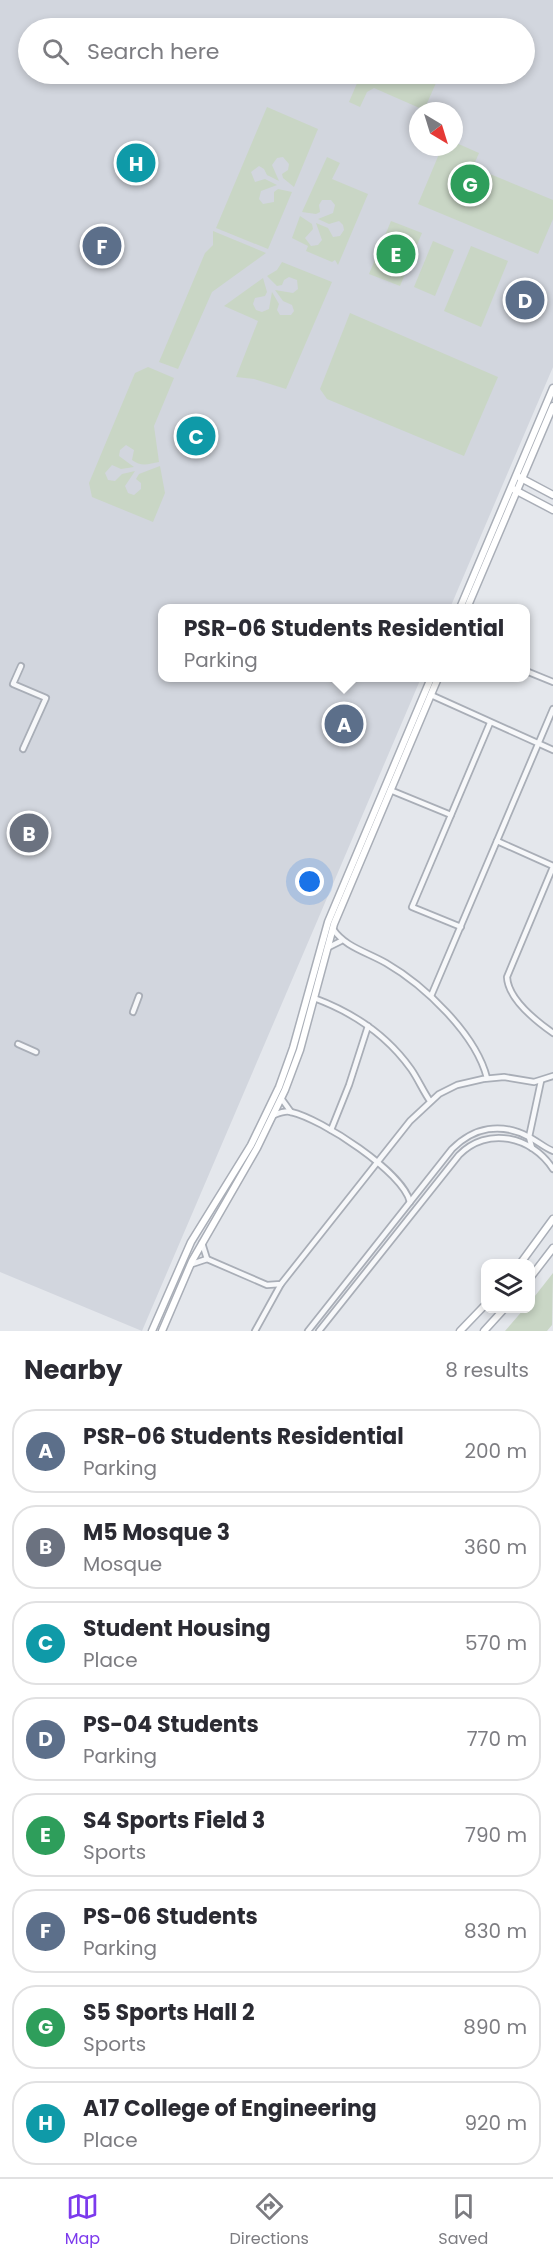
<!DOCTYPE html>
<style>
:root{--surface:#fff;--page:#f2f2f3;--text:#2b2b33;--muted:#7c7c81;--line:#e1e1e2;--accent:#7c3aed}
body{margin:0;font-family:Poppins,sans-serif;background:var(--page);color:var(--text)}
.controls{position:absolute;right:18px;bottom:18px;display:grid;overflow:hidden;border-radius:12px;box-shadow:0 3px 9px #0003}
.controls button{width:54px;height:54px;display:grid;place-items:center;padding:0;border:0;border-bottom:2px solid var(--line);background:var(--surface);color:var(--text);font:30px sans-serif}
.compass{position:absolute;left:409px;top:102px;width:54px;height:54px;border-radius:50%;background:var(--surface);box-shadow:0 3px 9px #0003;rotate:142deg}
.you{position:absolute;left:310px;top:882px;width:21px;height:21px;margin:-15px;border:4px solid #fff;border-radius:50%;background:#1a73e8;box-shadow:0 0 0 9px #1a73e833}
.badge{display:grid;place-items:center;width:39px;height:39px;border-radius:50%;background:var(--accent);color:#fff;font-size:20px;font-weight:700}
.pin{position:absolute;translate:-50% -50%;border:3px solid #fff;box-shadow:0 2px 6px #0006}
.popup{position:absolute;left:158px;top:604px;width:372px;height:78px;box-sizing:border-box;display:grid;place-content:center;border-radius:12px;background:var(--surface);filter:drop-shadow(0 2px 4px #0005);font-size:20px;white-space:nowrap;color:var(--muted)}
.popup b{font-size:22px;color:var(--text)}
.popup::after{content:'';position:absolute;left:50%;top:100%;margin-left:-12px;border:12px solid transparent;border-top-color:var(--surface)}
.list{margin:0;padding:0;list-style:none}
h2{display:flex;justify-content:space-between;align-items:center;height:78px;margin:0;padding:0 24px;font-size:26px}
h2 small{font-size:20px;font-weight:400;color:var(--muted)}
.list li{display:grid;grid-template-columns:39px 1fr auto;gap:18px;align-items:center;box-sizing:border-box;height:84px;margin:0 12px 12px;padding:0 12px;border:2px solid var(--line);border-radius:24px}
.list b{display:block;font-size:22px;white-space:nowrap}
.list p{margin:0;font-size:20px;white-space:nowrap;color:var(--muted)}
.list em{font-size:20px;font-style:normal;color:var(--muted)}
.icon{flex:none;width:33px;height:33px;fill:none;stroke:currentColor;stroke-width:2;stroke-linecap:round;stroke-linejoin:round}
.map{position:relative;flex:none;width:553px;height:1331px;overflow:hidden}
.search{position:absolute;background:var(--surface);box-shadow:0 3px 9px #0003;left:18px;right:18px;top:18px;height:66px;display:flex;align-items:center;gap:15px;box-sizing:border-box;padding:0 21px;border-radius:33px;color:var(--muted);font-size:22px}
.sheet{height:846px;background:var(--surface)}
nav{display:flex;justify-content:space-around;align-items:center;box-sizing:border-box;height:84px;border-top:2px solid var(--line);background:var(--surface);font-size:16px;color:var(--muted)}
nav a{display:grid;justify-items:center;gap:3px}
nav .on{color:var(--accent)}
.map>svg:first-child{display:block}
</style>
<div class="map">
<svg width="553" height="1331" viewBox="0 0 553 1331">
<rect width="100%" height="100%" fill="#e4e7ec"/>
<path fill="#d2d6de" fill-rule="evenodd" d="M0,0H553V367L450,608H162V678H421L142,1331L0,1272ZM28,28H524V74H28ZM418,111H454V147H418Z"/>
<g fill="#c9d6c5">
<polygon points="361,74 414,74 436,83 424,110 374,88 367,92 360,107 349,102"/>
<polygon points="267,107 318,129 294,187 283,178 282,174 288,170 289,164 283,157 277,158 272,165 279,181 267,175 264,169 259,166 251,172 255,182 265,179 277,185 261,191 259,199 263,204 274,202 274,192 278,189 292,192 268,249 216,228"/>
<polygon points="454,142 479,153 473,167 553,200 553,219 538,254 418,204 442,147 454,147"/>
<polygon points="327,157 340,163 332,179 368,194 338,265 335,260 332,262 306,251 308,246 292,238 300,216 312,224 313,229 305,238 311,246 318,245 322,240 316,223 328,228 333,237 340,236 344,230 343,225 339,221 329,224 318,219 333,213 335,205 331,200 322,200 319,205 320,212 316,214 302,212"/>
<polygon points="391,221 422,233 400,286 369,274"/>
<polygon points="213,231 266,253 212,292 178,369 159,362 205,253 213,245"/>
<polygon points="433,241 454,250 435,296 414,287"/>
<polygon points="471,246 508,261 481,327 444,311"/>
<polygon points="282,262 332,282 286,389 254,379 236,377 258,321 224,306 263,278 267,292 265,296 255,298 253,304 256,310 262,312 269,309 272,292 279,304 277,310 280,315 291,315 294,311 292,305 283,301 275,290 293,293 298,289 297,280 289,277 284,280 282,285 277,286 267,276 277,270"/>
<polygon points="350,313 498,377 464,456 327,399 320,389"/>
<path d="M148,367L174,378L154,426L159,462C149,464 141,467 132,460L134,450L126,445L120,450L119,456L134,467L121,469L112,465L105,473L108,480L115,481L122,474L135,471L125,486L128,493L134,495L141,489V483L136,479L139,474L160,466L165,493L153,522L92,497L89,483L135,373Z"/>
<polygon points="553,1273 552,1325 547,1331 505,1331 524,1309 530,1308 531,1301"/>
</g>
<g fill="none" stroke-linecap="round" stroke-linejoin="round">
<g stroke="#a9aeb7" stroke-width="8">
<g id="minor">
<polyline points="21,666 13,684 46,698 23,749"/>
<polyline points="526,671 553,682"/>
<polyline points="431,695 553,750"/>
<polyline points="390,790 451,815"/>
<polyline points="497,841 553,866"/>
<path d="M553,867L507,977C508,999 536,1021 553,1033"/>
<polyline points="461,927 412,907 490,723"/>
<path d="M333,929C345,947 367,952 386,963C424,985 476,1034 487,1078"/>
<polyline points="327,948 341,941"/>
<polyline points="431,996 553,709"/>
<path d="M314,998C352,1012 386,1034 411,1069C418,1079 423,1091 430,1101"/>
<polyline points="133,1012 139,996"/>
<polyline points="18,1044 36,1052"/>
<polyline points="281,1098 291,1112"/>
<path d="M274,1115C279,1113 285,1110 291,1112C322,1119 403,1172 410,1202"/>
<polyline points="331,1130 349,1085 368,1026"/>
<polyline points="532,1148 529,1137 541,1081"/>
<polyline points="202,1243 207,1259"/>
<polyline points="192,1264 207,1259 267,1285 281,1284 410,1121 439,1094 457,1085 483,1079 504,1077 534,1082 553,1076"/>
<polyline points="255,1331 281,1284"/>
<path d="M308,1331L452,1149C474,1127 501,1122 529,1137C537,1141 545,1148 553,1151"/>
<path d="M319,1331L459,1155C487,1126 532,1136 553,1169"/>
</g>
</g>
<g stroke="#a9aeb7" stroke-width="9">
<g id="secondary">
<polyline points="519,477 553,495"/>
<polyline points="513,489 553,510"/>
<polyline points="460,608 553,388"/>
<polyline points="467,608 553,406"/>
<polyline points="520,1264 553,1219"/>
<polyline points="530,1278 553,1248"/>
<polyline points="152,1331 191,1242 251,1145 279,1087 293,1048 328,922 431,678"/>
<polyline points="162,1331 192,1261 257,1148 285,1090 300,1050 334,924 438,678"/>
<polyline points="460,1331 486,1304"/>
<polyline points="484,1331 505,1308"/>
</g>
</g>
<use href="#minor" stroke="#f7f8fa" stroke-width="4.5"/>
<use href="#secondary" stroke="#fff" stroke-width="6"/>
</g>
</svg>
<div class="controls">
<button><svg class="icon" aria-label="layers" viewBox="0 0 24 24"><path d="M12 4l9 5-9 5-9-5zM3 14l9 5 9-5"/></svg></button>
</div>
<svg class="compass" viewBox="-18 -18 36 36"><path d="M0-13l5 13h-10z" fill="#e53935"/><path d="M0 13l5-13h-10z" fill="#7c7c81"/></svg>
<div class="you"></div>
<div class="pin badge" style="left:344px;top:724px;background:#5c6f8a">A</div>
<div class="popup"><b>PSR-06 Students Residential</b>Parking</div>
<div class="pin badge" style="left:29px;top:833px;background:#6b7280">B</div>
<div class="pin badge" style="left:196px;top:436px;background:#0f9aa8">C</div>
<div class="pin badge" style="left:525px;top:300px;background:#5c6f8a">D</div>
<div class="pin badge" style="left:396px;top:254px;background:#2e9e5b">E</div>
<div class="pin badge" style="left:102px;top:246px;background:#5c6f8a">F</div>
<div class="pin badge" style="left:470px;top:184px;background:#2e9e5b">G</div>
<div class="pin badge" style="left:136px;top:163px;background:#0f9aa8">H</div>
<div class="search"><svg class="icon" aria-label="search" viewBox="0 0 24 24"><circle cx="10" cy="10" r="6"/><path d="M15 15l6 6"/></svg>Search here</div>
</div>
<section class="sheet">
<h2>Nearby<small>8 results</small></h2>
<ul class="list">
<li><span class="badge" style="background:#5c6f8a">A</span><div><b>PSR-06 Students Residential</b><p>Parking</p></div><em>200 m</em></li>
<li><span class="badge" style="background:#6b7280">B</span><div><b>M5 Mosque 3</b><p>Mosque</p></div><em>360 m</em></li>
<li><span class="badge" style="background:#0f9aa8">C</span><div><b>Student Housing</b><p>Place</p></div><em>570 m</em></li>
<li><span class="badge" style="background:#5c6f8a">D</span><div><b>PS-04 Students</b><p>Parking</p></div><em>770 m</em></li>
<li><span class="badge" style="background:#2e9e5b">E</span><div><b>S4 Sports Field 3</b><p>Sports</p></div><em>790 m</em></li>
<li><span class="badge" style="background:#5c6f8a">F</span><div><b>PS-06 Students</b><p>Parking</p></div><em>830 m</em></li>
<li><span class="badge" style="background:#2e9e5b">G</span><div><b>S5 Sports Hall 2</b><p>Sports</p></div><em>890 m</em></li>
<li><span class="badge" style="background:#0f9aa8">H</span><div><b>A17 College of Engineering</b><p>Place</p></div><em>920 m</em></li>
</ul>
</section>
<nav>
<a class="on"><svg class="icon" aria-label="map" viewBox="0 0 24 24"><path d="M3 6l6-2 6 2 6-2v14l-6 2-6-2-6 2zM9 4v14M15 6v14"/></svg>Map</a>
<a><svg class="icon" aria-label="directions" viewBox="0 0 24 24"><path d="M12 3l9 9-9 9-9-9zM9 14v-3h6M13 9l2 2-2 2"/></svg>Directions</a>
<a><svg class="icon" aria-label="saved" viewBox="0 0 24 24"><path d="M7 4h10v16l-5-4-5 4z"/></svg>Saved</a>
</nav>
